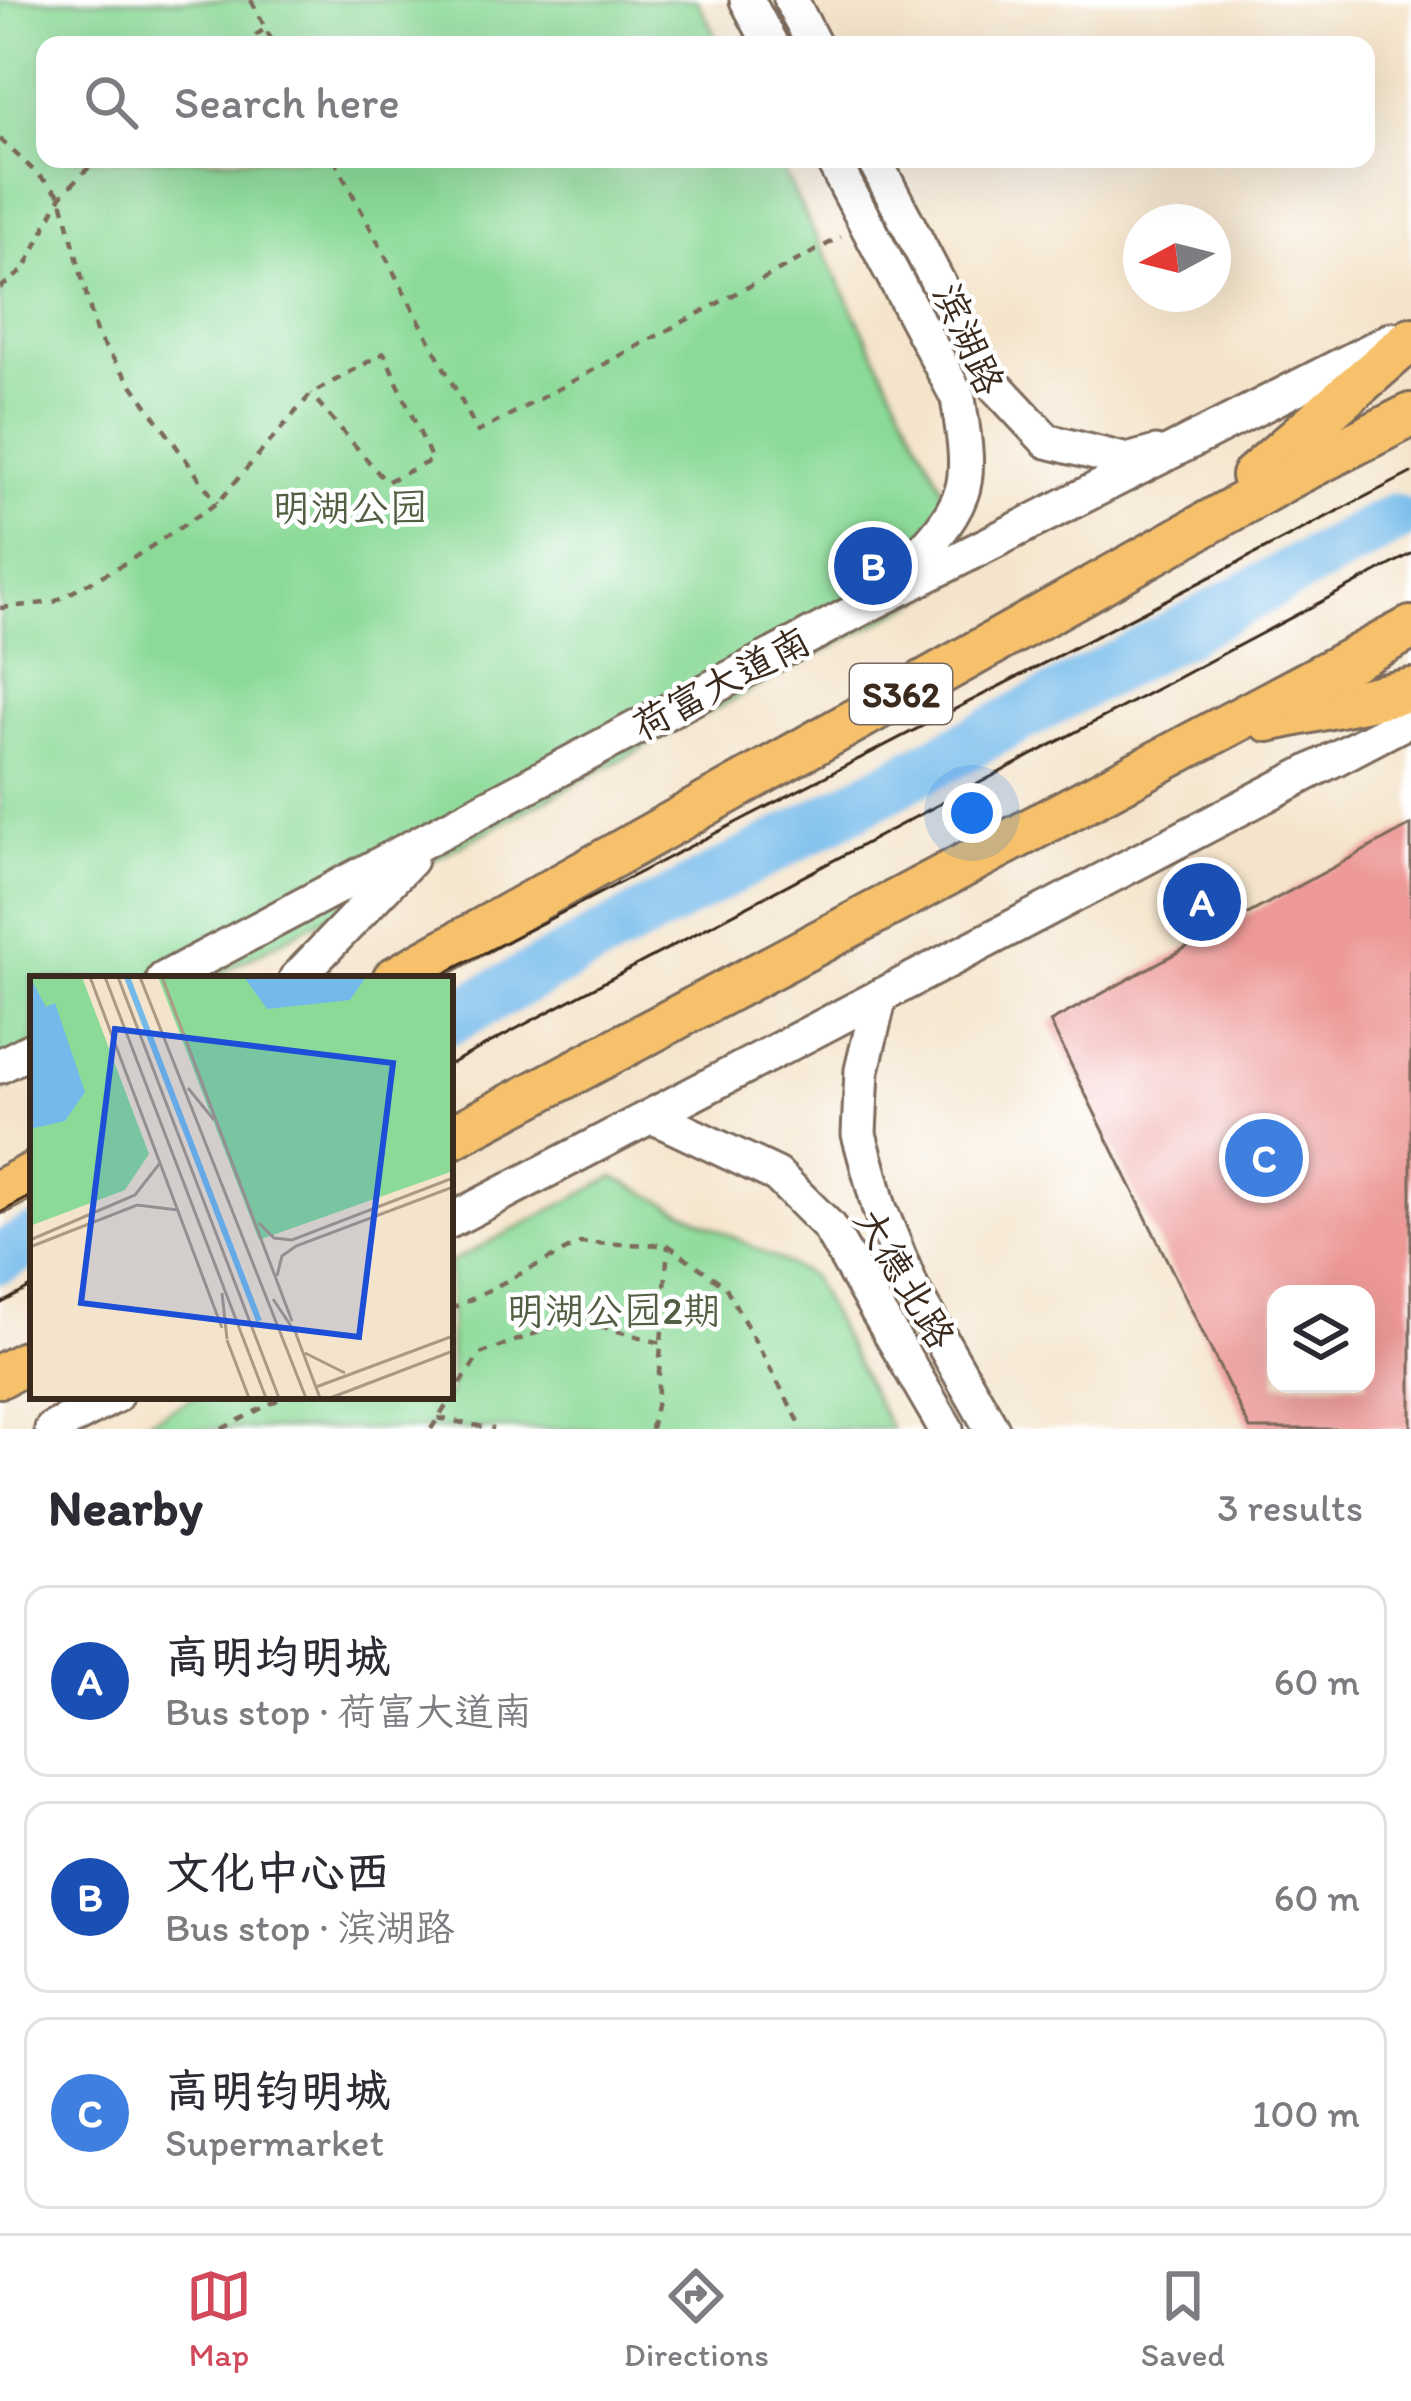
<!DOCTYPE html>
<meta charset="utf-8">
<style>
:root{--surface:#fff;--page:#f2f2f3;--text:#2b2b33;--muted:#7c7c81;--line:#e1e1e2;--accent:#d1495b}
body{margin:0;font-family:Itim,"LXGW WenKai TC",sans-serif;background:var(--page);color:var(--text)}
.controls{position:absolute;right:36px;bottom:36px;display:grid;overflow:hidden;border-radius:24px;box-shadow:0 12px 48px #0002}
.controls button{width:108px;height:108px;display:grid;place-items:center;padding:0;border:0;border-bottom:3px solid var(--line);background:var(--surface);color:var(--text);font:60px sans-serif}
.compass{position:absolute;left:1123px;top:204px;width:108px;height:108px;border-radius:50%;background:var(--surface);box-shadow:0 12px 48px #0002;rotate:263deg}
.you{position:absolute;left:972px;top:813px;width:42px;height:42px;margin:-30px;border:9px solid #fff;border-radius:50%;background:#1a73e8;box-shadow:0 0 0 18px #1a73e833}
.badge{display:grid;place-items:center;width:78px;height:78px;border-radius:50%;background:var(--accent);color:#fff;font-size:39px;font-weight:700}
.pin{position:absolute;translate:-50% -50%;border:6px solid #fff;box-shadow:0 3px 12px #0006}
.list{margin:0;padding:0;list-style:none}
h2{display:flex;justify-content:space-between;align-items:center;height:156px;margin:0;padding:0 48px;font-size:51px}
h2 small{font-size:39px;font-weight:400;color:var(--muted)}
.list li{display:grid;grid-template-columns:78px 1fr auto;gap:36px;align-items:center;box-sizing:border-box;height:192px;margin:0 24px 24px;padding:0 24px;border:3px solid var(--line);border-radius:24px}
.list b{display:block;font-size:45px;white-space:nowrap}
.list p{margin:0;font-size:39px;white-space:nowrap;color:var(--muted)}
.list em{font-size:39px;font-style:normal;color:var(--muted)}
.icon{flex:none;width:66px;height:66px;fill:none;stroke:currentColor;stroke-width:2;stroke-linecap:round;stroke-linejoin:round}
.map{position:relative;flex:none;width:1411px;height:1429px;overflow:hidden}
.search{position:absolute;background:var(--surface);box-shadow:0 12px 48px #0002;left:36px;right:36px;top:36px;height:132px;display:flex;align-items:center;gap:30px;box-sizing:border-box;padding:0 42px;border-radius:24px;color:var(--muted);font-size:45px}
.sheet{height:804px;background:var(--surface)}
nav{display:flex;justify-content:space-around;align-items:center;box-sizing:border-box;height:168px;border-top:3px solid var(--line);background:var(--surface);font-size:33px;color:var(--muted)}
nav a{display:grid;justify-items:center;gap:6px}
nav .on{color:var(--accent)}
.map>svg:first-child{display:block}
</style>
<div class="map">
<svg width="1411" height="1429" viewBox="0 0 1411 1429">
<rect width="100%" height="100%" fill="#fff"/>
<filter id="ink" filterUnits="userSpaceOnUse"><feTurbulence type="fractalNoise" baseFrequency=".00833" numOctaves="2"/><feDisplacementMap in="SourceGraphic" scale="24" xChannelSelector="R" yChannelSelector="G"/><feConvolveMatrix kernelMatrix="1 2 1 2 8 2 1 2 1" color-interpolation-filters="sRGB"/></filter>
<filter id="wash" filterUnits="userSpaceOnUse"><feTurbulence type="fractalNoise" baseFrequency=".004" numOctaves="4" result="noise"/><feDisplacementMap in="SourceGraphic" scale="48" xChannelSelector="R" yChannelSelector="G"/><feGaussianBlur stdDeviation="2.7" result="paint"/><feColorMatrix in="noise" values="0 0 0 0 0 0 0 0 0 0 0 0 0 0 0 0 0 1.4 0 .05"/><feComposite in="paint" operator="in"/></filter>
<g filter="url(#wash)">
<rect width="100%" height="100%" fill="#f4e4cb"/>
<g fill="#8bda98" stroke="#63825b" stroke-width="3">
<polygon points="0,0 697,0 720,45 45,45 45,159 777,159 982,567 210,979 33,979 33,1073 0,1091"/>
<polygon points="614,1177 811,1276 891,1429 134,1429 197,1396 450,1396 450,1263"/>
</g>
<g fill="none" stroke-linecap="round" stroke-linejoin="round">
<g stroke="#73baea" stroke-width="51">
<polyline points="450,1019 1394,519"/>
<polyline points="0,1258 33,1240"/>
</g>
</g>
<g id="blocks">
<path fill="#ed9997" fill-rule="evenodd" d="M1411,825V1429H1250L1050,1022ZM1276,1294H1366V1384H1276Z"/>
</g>
</g>
<g filter="url(#ink)">
<use href="#blocks" fill-opacity="0" stroke="#7c6b5b" stroke-width="3"/>
<g fill="none" stroke-linecap="round" stroke-linejoin="round">
<g stroke="#7c6b5b" stroke-width="39">
<g id="minor">
<polyline points="747,0 771,45"/>
<polyline points="791,0 814,45"/>
<path d="M832,159L958,398C962,426 971,467 961,494C948,530 915,558 888,584"/>
<polyline points="874,159 987,377 1047,441 1127,461 1156,453"/>
<polyline points="164,979 866,606 1393,339"/>
<polyline points="296,979 410,860"/>
<polyline points="880,996 862,1070 859,1134 879,1207 912,1289 992,1429"/>
<polyline points="0,1066 33,1049"/>
<polyline points="652,1116 777,1175 828,1226 946,1429"/>
<polyline points="450,1221 1411,719"/>
<polyline points="52,1429 115,1396"/>
</g>
</g>
<g stroke="#7c6b5b" stroke-width="48">
<g id="major">
<polyline points="1253,476 1411,339"/>
<polyline points="1268,720 1411,690"/>
<polyline points="394,979 1295,474 1411,415"/>
<polyline points="450,1138 1411,628"/>
<polyline points="0,1191 33,1174"/>
<polyline points="0,1376 33,1359"/>
</g>
</g>
<g stroke="#7c6b5b" stroke-width="4.5" stroke-dasharray="9 9" stroke-linecap="butt">
<polyline points="251,0 274,45"/>
<polyline points="240,45 265,29"/>
<polyline points="0,139 61,196 97,336 217,503"/>
<polyline points="334,159 478,432 841,237"/>
<polyline points="0,288 24,270 61,196 97,159"/>
<polyline points="0,608 54,602 129,561 217,503 311,394 384,353 432,460 386,482 311,394"/>
<polyline points="450,1310 580,1243 668,1245 725,1286 803,1429"/>
<polyline points="438,1418 494,1429"/>
<polyline points="222,1429 285,1396"/>
<polyline points="431,1429 480,1354 574,1319 661,1343"/>
<polyline points="651,1429 657,1401 668,1245"/>
</g>
<use href="#minor" stroke="#fff" stroke-width="33"/>
<use href="#major" stroke="#f6c16b" stroke-width="42"/>
<g stroke="#3b2a1e" stroke-width="3">
<polyline points="434,979 1411,473"/>
<polyline points="450,1064 1411,554"/>
<polyline points="0,1213 33,1195"/>
<polyline points="0,1304 33,1286"/>
</g>
</g>
</g>
<g text-anchor="middle" dominant-baseline="central" stroke-width="9" stroke-linejoin="round" paint-order="stroke">
<rect fill="#fff" stroke="#766a62" stroke-width="3" x="850" y="664" width="102" height="60" rx="9"/>
<g font-size="36" font-weight="bold" fill="#3b2a1e">
<text x="901" y="694">S362</text>
</g>
<g font-size="39" fill="#3b2a1e" stroke="#fff">
<text transform="translate(969 339) rotate(66)">滨湖路</text>
<text transform="translate(721 683) rotate(-28)">荷富大道南</text>
<text transform="translate(905 1278) rotate(59)">大德北路</text>
</g>
<g font-size="39" fill="#535f43" stroke="#fff">
<text x="350" y="507">明湖公园</text>
<text x="614" y="1310">明湖公园2期</text>
</g>
</g>
<g transform="translate(30 976)">
<rect width="423" height="423" fill="#f4e4cb"/>
<path d="M0,1H52L119,178L95,214L0,250ZM128,1H423V195L229,264Z" fill="#8bda98"/>
<path d="M0,1L16,31L25,27L55,116L35,145L0,153ZM214,1H336L320,24L237,33Z" fill="#73baea"/>
<path fill="none" stroke="#73baea" stroke-width="6" d="M97,1L229,345"/>
<path fill="none" stroke="#aa9a86" stroke-width="3" d="M60,1L192,352M75,1L236,422M88,1L249,422M110,1L276,422M132,1L262,345M158,112L184,144M229,247L244,262L262,264L423,202M0,264L105,219L130,187M0,271L107,229L148,234M247,300L252,280L266,270L423,211M192,317L197,363M243,323L267,359M266,358L290,422M197,364L219,422M275,377L315,397M286,411L423,360M300,422L423,375"/>
<path fill="#1d4ed8" fill-opacity="0.15" stroke="#1d4ed8" stroke-width="6" d="M85,53L363,87L329,361L51,327Z"/>
<rect width="423" height="423" fill="none" stroke="#3b2a1e" stroke-width="6"/>
</g>
</svg>
<div class="controls">
<button><svg class="icon" aria-label="layers" viewBox="0 0 24 24"><path d="M12 4l9 5-9 5-9-5zM3 14l9 5 9-5"/></svg></button>
</div>
<svg class="compass" viewBox="-18 -18 36 36"><path d="M0-13l5 13h-10z" fill="#e53935"/><path d="M0 13l5-13h-10z" fill="#7c7c81"/></svg>
<div class="you"></div>
<div class="pin badge" style="left:1202px;top:902px;background:#1a4fb4">A</div>
<div class="pin badge" style="left:873px;top:566px;background:#1a4fb4">B</div>
<div class="pin badge" style="left:1264px;top:1158px;background:#3f7fe0">C</div>
<div class="search"><svg class="icon" aria-label="search" viewBox="0 0 24 24"><circle cx="10" cy="10" r="6"/><path d="M15 15l6 6"/></svg>Search here</div>
</div>
<section class="sheet">
<h2>Nearby<small>3 results</small></h2>
<ul class="list">
<li><span class="badge" style="background:#1a4fb4">A</span><div><b>高明均明城</b><p>Bus stop · 荷富大道南</p></div><em>60 m</em></li>
<li><span class="badge" style="background:#1a4fb4">B</span><div><b>文化中心西</b><p>Bus stop · 滨湖路</p></div><em>60 m</em></li>
<li><span class="badge" style="background:#3f7fe0">C</span><div><b>高明钧明城</b><p>Supermarket</p></div><em>100 m</em></li>
</ul>
</section>
<nav>
<a class="on"><svg class="icon" aria-label="map" viewBox="0 0 24 24"><path d="M3 6l6-2 6 2 6-2v14l-6 2-6-2-6 2zM9 4v14M15 6v14"/></svg>Map</a>
<a><svg class="icon" aria-label="directions" viewBox="0 0 24 24"><path d="M12 3l9 9-9 9-9-9zM9 14v-3h6M13 9l2 2-2 2"/></svg>Directions</a>
<a><svg class="icon" aria-label="saved" viewBox="0 0 24 24"><path d="M7 4h10v16l-5-4-5 4z"/></svg>Saved</a>
</nav>
